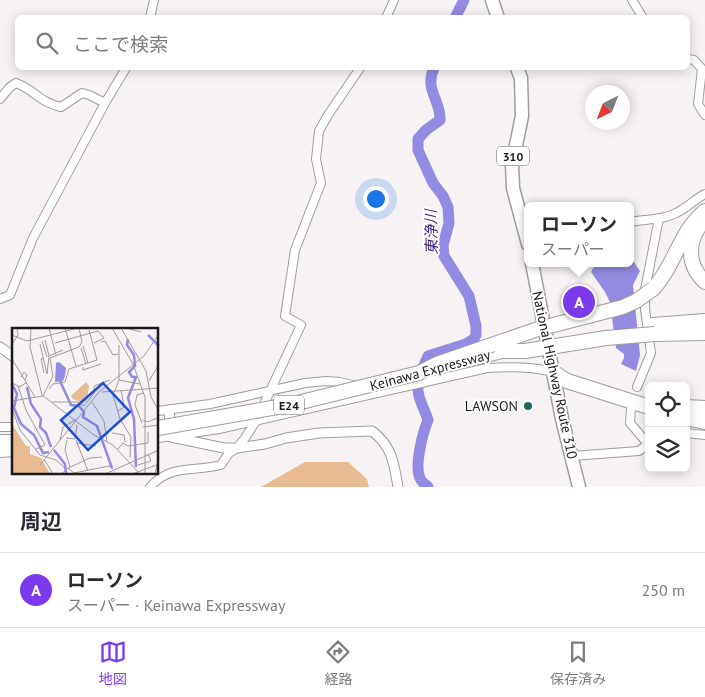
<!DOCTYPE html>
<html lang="ja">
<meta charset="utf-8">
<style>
:root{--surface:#fff;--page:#f7f7f7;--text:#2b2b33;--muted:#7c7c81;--line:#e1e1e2;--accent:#7c3aed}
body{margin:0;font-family:"PT Sans","Noto Sans JP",sans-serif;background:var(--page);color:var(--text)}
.controls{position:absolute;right:15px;bottom:15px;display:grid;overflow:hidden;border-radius:8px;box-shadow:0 2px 12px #0003}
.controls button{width:45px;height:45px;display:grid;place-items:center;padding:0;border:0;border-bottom:1px solid var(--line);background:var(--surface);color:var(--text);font:25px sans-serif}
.compass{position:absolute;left:585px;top:85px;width:45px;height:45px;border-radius:50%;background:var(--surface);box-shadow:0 2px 12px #0003;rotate:222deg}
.you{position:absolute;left:375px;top:198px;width:18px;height:18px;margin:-12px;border:4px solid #fff;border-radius:50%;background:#1a73e8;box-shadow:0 0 0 8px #1a73e833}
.badge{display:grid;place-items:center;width:32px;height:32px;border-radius:50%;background:var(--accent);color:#fff;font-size:16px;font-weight:700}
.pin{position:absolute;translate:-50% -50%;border:2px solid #fff;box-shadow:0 1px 5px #0006}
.popup{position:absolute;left:524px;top:202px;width:110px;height:65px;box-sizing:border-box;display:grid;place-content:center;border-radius:8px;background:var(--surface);filter:drop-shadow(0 1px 4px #0005);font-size:16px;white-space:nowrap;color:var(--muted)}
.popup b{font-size:19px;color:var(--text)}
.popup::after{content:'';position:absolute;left:50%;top:100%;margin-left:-10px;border:10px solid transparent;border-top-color:var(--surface)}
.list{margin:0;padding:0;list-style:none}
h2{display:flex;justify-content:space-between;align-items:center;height:65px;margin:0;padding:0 20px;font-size:21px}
h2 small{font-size:16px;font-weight:400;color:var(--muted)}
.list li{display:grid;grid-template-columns:32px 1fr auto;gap:15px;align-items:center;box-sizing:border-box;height:75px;padding:0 20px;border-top:1px solid var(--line)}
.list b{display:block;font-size:19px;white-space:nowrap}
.list p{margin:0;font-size:16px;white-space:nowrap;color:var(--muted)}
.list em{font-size:16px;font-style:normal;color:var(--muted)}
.icon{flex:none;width:28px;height:28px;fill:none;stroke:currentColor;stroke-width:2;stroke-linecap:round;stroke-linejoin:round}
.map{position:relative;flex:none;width:705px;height:487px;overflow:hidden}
.search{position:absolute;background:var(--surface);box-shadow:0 2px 12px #0003;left:15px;right:15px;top:15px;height:55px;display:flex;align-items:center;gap:12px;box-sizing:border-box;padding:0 18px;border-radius:8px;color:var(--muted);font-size:19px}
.sheet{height:140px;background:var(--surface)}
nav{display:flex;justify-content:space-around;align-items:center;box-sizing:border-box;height:70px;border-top:1px solid var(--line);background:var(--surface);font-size:14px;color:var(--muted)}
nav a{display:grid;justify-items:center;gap:2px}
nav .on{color:var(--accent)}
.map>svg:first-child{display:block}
</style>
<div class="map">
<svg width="705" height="487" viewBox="0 0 705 487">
<rect width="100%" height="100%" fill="#f7f2f3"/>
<polygon fill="#e9bb90" points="305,462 348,462 367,479 369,487 261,487"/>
<path fill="#938ae1" d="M630,256L640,271L633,285L640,355L636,371L621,364L624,358V354L616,348L610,302L605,292L591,272C595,258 618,263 630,263Z"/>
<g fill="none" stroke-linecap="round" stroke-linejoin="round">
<g stroke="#938ae1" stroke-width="11">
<polyline points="455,18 464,0"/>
<path d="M428,487C425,484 421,482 420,478C414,466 423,432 428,420C425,411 421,404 419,396C415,383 423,368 428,356L466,344L474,339L476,335V326L469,296L444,256L443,245L449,223L448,207L443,196L433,183L418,150V139L426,130L440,120C441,100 424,90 434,68"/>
</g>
<g stroke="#a19c9e" stroke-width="10">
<g id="minor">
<polyline points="632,0 643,18"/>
<polyline points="150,18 154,0"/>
<polyline points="386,18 394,0"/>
<polyline points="688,59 694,60 702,69 698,104 705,115"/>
<path d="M0,99L10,87L16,83C35,90 39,102 61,107L82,93L89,95L105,103"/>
<path d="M630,222C646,219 664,220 678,212C688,207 695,199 705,194"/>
<polyline points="0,299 10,295 33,238 105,103 126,68"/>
<polyline points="637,387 651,353 645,309 645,290 659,218"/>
<polyline points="631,408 630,423 648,444"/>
<polyline points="158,411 210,404 305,383 327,381 340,382 357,386"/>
<polyline points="0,427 14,427"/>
<polyline points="686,433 705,435"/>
<path d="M158,438L219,429L487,368C510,367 532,366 553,372"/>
<polyline points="0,453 14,452"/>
<polyline points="572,456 639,451 649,443"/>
<path d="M150,487C170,464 194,472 221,465L229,453L237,448L245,438L256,421L301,325L285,316L295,250L321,183L316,159L319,131L328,115L360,68"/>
</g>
</g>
<g stroke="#a19c9e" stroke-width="11">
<g id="tertiary">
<polyline points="0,347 14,357"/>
<path d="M169,410L171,437L224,448H237L265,444L286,438L319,433L372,431C392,446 394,463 398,487"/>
</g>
</g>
<g stroke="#a19c9e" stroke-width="15">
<g id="trunk">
<polyline points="492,0 498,18"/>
<polyline points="517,68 521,78 522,116 512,165 513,188 528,244"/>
<polyline points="532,263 562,419 579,487"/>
</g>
</g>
<g stroke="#a19c9e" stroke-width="16">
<g id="motorway">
<path d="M701,224C687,243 687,265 705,282"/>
<path d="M653,289C676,264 679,232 705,211"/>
<polyline points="653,325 705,321"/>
<polyline points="655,334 705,333"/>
<polyline points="458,362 502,351"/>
<polyline points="553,372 567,381 649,407"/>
<polyline points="686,407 705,408"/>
<polyline points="686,418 705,422"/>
<polyline points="0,442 14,442"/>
</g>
</g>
<use href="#minor" stroke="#fff" stroke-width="8"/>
<use href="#tertiary" stroke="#fff" stroke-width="9"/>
<use href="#trunk" stroke="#fff" stroke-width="12"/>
<use href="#motorway" stroke="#fff" stroke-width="14"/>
<g stroke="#a19c9e" stroke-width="16" stroke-linecap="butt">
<g id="motorway-bridge">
<polyline points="502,351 525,351 606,338 655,334"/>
<polyline points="158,428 289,405 419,373 439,363 538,329 623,307 636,301 653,289"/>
</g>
</g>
<use href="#motorway-bridge" stroke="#fff" stroke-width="14"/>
</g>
<circle fill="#226b63" stroke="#fff" stroke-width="2" cx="528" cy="406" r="5"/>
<g text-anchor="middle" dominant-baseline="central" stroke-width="4" stroke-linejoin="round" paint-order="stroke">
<g fill="#fff" stroke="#5f5f5f" stroke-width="1">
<rect x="497" y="146.5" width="32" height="19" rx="4"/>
<rect x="274" y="395.5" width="30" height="19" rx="4"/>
</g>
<g font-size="12" font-weight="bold" fill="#1b1a1a">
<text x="513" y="156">310</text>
<text x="289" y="405">E24</text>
</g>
<g font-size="14" fill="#1b1a1a" stroke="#fff">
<text transform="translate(430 370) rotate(-15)">Keinawa Expressway</text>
<text transform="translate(555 375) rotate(78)">National Highway Route 310</text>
</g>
<g font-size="14" fill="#1b1a1a" stroke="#fff" text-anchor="end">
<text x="518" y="406">LAWSON</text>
</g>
<g font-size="15" font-style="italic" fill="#391d82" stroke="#fff">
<text transform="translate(431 232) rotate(-91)">東浄川</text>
</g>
</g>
<g transform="translate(12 328)">
<rect width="146" height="146" fill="#f7f2f3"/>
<path d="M74,54L77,58L75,72L70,75L61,71L59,68ZM0,96L14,118H18V126L29,130L38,146H0Z" fill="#e9bb90"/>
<path d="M47,34L54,40L53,48L51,53L43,54L44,35Z" fill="#938ae1"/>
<path fill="none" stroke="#938ae1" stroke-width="2.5" d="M136,7L147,18M116,11L115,17L122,27L123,38L117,44L120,49H124L116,70L122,91L124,139M48,53L59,77L67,78L72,84L71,89L85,98L100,140M0,56L5,66L2,80L9,96L22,107L31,125L37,124M15,59L19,76L29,91L28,99L34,105L39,119M42,122L53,136L54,146"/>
<path fill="none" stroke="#9f9c9c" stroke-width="1" d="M19,0L18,19L30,67L82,107L101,117L128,146M37,0L44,27M53,0L64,38M100,0L121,36L133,69V146M109,0L134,43L139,69L147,83M114,0L129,4M0,7L15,13L66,0M33,12L37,28M30,13L35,29M89,14L93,13L101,27L106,26M43,15L86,3L92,10L82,15M0,16L6,7L5,0M28,16L35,46M107,17V52L101,67L108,91L119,109L118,129M71,18L76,35M69,20L74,36M32,30L29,31L32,45M0,31L23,69M71,39V42L89,36M35,46L37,28L51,22M9,49L12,44L15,47L13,52M107,52L128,56M137,53L147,36M0,55L8,59L15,54M6,58L14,82L33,117L24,121M37,61L41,56L53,54L57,41L85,32L77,2M90,64L147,60M31,68L41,48L38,30L67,19L70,14L67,0M0,73L31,68M40,74H65L72,78L82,65V58L98,52M80,74L92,93L95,114M0,81L8,102L28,127L44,132L54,141M106,83L112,79L109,62M131,92L136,94L147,89M130,95L123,77L125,67L132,65M131,99L147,97M100,105L112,107L113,114M54,110L63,111L65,97M48,112L51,99L65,91M55,112L53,122L58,139M64,112L76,143M64,115L84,118M105,122L111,115L116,118L136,115V104M32,131L41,146M28,137L87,64L132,28L147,6M126,137L139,133L136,126M56,140L62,145L97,138L101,141M123,145L147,136M50,146L54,141L78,130L90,129M93,146L147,122M143,146L147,128"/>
<path fill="#1d4ed8" fill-opacity="0.15" stroke="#1d4ed8" stroke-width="2.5" d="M91,55L118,84L76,122L49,92Z"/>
<rect width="146" height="146" fill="none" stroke="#1b1a1a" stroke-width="2.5"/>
</g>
</svg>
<div class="controls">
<button><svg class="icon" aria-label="locate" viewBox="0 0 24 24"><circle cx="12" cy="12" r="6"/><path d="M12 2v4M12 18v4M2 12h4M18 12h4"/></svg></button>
<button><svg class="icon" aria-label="layers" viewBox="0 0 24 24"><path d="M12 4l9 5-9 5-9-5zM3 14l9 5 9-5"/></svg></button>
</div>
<svg class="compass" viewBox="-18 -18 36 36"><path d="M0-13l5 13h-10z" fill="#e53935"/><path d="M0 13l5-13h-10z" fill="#7c7c81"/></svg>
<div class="you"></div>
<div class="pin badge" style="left:579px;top:302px">A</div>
<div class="popup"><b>ローソン</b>スーパー</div>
<div class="search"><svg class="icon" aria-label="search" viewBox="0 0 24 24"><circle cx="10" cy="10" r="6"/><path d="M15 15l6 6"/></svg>ここで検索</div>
</div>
<section class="sheet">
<h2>周辺<small></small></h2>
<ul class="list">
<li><span class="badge">A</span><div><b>ローソン</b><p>スーパー · Keinawa Expressway</p></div><em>250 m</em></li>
</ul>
</section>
<nav>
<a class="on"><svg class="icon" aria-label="map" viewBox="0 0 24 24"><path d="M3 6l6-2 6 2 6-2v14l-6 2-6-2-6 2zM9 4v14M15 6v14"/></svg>地図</a>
<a><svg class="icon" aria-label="directions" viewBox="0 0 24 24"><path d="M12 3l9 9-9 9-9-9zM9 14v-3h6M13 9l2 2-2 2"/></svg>経路</a>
<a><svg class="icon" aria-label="saved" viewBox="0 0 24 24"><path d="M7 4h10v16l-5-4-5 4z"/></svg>保存済み</a>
</nav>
